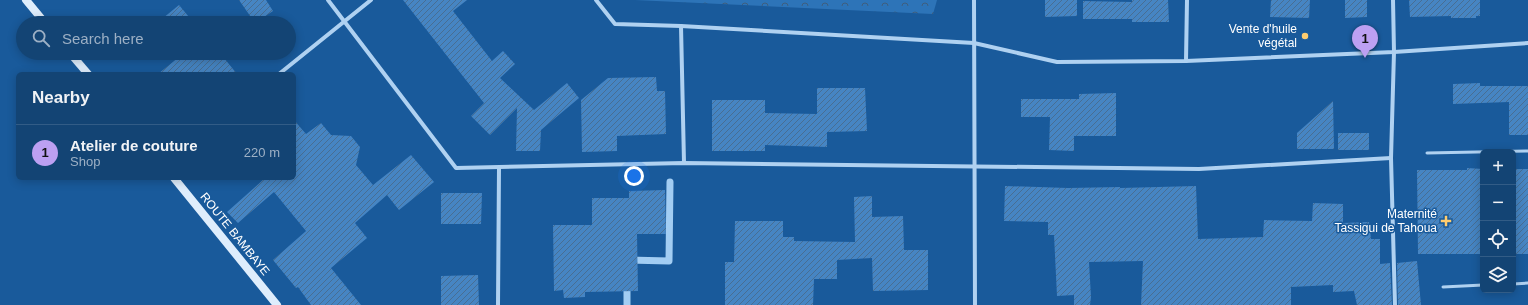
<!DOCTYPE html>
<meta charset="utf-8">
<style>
:root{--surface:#134474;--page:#204e7c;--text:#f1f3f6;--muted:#9db0c5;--line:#325c86;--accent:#bca0f2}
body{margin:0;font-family:Arial,sans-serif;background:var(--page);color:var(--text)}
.controls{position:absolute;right:12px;bottom:12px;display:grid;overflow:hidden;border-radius:6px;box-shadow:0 2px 10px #0003}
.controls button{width:36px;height:36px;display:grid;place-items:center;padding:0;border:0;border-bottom:1px solid var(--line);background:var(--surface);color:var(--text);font:20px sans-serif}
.you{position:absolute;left:634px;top:176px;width:14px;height:14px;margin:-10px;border:3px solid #fff;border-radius:50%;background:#1a73e8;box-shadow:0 0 0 6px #1a73e833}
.badge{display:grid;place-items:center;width:26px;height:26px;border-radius:50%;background:var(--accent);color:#111;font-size:13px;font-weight:700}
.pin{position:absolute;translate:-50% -33px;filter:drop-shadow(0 1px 2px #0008)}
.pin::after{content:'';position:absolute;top:21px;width:14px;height:12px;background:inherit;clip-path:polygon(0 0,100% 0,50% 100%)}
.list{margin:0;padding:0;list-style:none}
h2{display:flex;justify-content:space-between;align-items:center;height:52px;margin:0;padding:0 16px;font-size:17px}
h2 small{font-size:13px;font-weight:400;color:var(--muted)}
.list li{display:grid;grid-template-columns:26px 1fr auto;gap:12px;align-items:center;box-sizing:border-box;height:56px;padding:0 16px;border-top:1px solid var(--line)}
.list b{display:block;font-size:15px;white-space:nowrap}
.list p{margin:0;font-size:13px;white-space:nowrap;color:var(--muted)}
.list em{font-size:13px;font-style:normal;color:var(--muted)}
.icon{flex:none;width:22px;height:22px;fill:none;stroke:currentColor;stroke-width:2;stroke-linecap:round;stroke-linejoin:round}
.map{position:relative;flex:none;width:1528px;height:305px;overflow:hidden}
.search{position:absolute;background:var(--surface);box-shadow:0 2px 10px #0003;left:16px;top:16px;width:280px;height:44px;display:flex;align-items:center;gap:10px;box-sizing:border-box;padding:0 14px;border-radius:22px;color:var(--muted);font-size:15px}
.panel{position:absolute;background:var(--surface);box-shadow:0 2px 10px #0003;left:16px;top:72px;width:280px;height:108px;border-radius:6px}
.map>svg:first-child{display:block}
</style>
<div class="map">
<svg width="1528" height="305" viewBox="0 0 1528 305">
<defs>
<pattern id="forest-crowns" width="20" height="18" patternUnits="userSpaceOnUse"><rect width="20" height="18" fill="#2d74b8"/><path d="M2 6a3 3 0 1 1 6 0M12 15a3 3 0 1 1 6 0" fill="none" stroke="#3e5e7d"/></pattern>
<pattern id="building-hatch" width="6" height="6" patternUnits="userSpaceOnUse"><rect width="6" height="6" fill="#4685c3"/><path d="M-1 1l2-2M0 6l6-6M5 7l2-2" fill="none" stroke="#486e93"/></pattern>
</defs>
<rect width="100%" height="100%" fill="#195a9b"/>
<polygon fill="url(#forest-crowns)" points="635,0 937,0 933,14"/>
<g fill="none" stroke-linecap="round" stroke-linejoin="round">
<g stroke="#a2cdf3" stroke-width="7">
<polyline points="628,260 669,261 670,182"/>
<polyline points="627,291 627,305"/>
</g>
</g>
<g fill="url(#building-hatch)">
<polygon points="239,0 266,0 273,11 255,23"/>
<polygon points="403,0 467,0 453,11 492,61 503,51 515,64 500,78 534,110 567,83 579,98 541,130 540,151 516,151 517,108 490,135 471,116 484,103"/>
<polygon points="1045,0 1077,0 1077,16 1045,17"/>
<polygon points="1132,0 1168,0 1169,22 1132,22 1132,19 1083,19 1083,1 1132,2"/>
<polygon points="1271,0 1310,0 1309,18 1270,17"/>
<polygon points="1345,0 1367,0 1367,17 1345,18"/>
<polygon points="1409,0 1480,0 1480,16 1476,16 1476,18 1451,18 1451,16 1410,17"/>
<polygon points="179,5 194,23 157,23"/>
<polygon points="176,53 220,53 237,74 158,74 179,57"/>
<polygon points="656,77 657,91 665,91 666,134 617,136 617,151 582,152 581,100 608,78"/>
<polygon points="1480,83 1480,86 1528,86 1528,135 1509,135 1509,102 1453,104 1453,84"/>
<polygon points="817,88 865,88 867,131 827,132 827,147 765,145 765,151 712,151 712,100 765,100 765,113 817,114"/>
<polygon points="1116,93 1116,136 1074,136 1074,151 1049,150 1050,117 1021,117 1021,99 1079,99 1079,94"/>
<polygon points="1333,101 1334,149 1297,149 1297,133"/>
<polygon points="294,120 306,134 321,123 331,135 351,136 360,147 356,165 373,185 411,155 434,182 399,210 387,195 355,223 367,238 331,268 361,305 311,305 298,287 296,288 273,260 306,231 274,192 238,223 227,212 264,179 263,178 294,178"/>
<rect x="1338" y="133" width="31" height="17"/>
<polygon points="1467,168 1483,169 1483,254 1418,254 1417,170 1467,170"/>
<rect x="1513" y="169" width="15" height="85"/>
<polygon points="1005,186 1068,188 1120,187 1120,188 1196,186 1198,239 1263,237 1264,220 1312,221 1313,203 1343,204 1343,223 1369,222 1371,239 1380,239 1380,264 1390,263 1392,305 1357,305 1354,291 1333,292 1333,285 1291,287 1291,305 1141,305 1143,261 1089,262 1091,297 1090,305 1074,305 1074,295 1057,296 1054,235 1048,235 1048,222 1004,221"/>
<polygon points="665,190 666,234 637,234 638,291 585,292 585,297 564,298 563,290 554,291 553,225 592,225 592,198 629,198 629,191"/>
<polygon points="441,193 482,193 481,224 441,224"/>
<polygon points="872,196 872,217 903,216 904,250 928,250 928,290 873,291 872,258 837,260 837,279 814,279 813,305 725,305 725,262 734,262 735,221 783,221 783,237 794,237 794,241 855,242 854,197"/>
<polygon points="1417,261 1421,305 1398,305 1397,263"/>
<polygon points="478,275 479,305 441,305 441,276"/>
</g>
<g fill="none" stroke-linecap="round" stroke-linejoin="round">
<g stroke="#afd1f1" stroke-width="3">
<polyline points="1427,153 1528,151"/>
<polyline points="1513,284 1528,283"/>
<polyline points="1443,287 1483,285"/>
</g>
<g stroke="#afd1f1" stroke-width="4">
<polyline points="328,0 456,168 684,163 1199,169 1391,158"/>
<polyline points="596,0 615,24 681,26 974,43 1057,62 1186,61 1394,52 1528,43"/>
<polyline points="974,0 975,305"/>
<polyline points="1393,0 1394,52 1391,158 1395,305"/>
<polyline points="681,26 684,163"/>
<polyline points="1186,61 1187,0"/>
<polyline points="279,74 371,0"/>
<polyline points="498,305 499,168"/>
</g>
<g stroke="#deedfc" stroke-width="8">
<polyline points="26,0 45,23"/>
<polyline points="70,53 88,74"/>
<polyline points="174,178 277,305"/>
</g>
</g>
<g fill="#ffcd6f" stroke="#195a9b" stroke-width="1.5">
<circle cx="1305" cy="36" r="4"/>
<path d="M1444 215h4v4h4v4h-4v4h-4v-4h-4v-4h4z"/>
</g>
<g text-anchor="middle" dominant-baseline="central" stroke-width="3" stroke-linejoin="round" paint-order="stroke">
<g font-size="12" fill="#fff" stroke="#195a9b" text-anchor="end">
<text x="1297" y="29">Vente d'huile<tspan x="1297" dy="14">végétal</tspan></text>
<text x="1437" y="214">Maternité<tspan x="1437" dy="14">Tassigui de Tahoua</tspan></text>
</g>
<g font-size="12" fill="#fff" stroke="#195a9b">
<text transform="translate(235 234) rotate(51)">ROUTE BAMBAYE</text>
</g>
</g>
</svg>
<div class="controls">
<button>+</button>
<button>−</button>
<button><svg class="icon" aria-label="locate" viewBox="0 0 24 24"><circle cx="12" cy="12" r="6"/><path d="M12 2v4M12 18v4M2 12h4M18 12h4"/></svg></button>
<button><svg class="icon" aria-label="layers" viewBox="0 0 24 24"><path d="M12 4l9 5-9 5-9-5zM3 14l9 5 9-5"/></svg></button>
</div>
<div class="you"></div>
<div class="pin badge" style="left:1365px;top:58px">1</div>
<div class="search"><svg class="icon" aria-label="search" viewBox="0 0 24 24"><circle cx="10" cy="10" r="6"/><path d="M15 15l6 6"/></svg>Search here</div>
<section class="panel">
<h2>Nearby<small></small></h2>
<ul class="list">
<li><span class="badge">1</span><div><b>Atelier de couture</b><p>Shop</p></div><em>220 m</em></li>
</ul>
</section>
</div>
